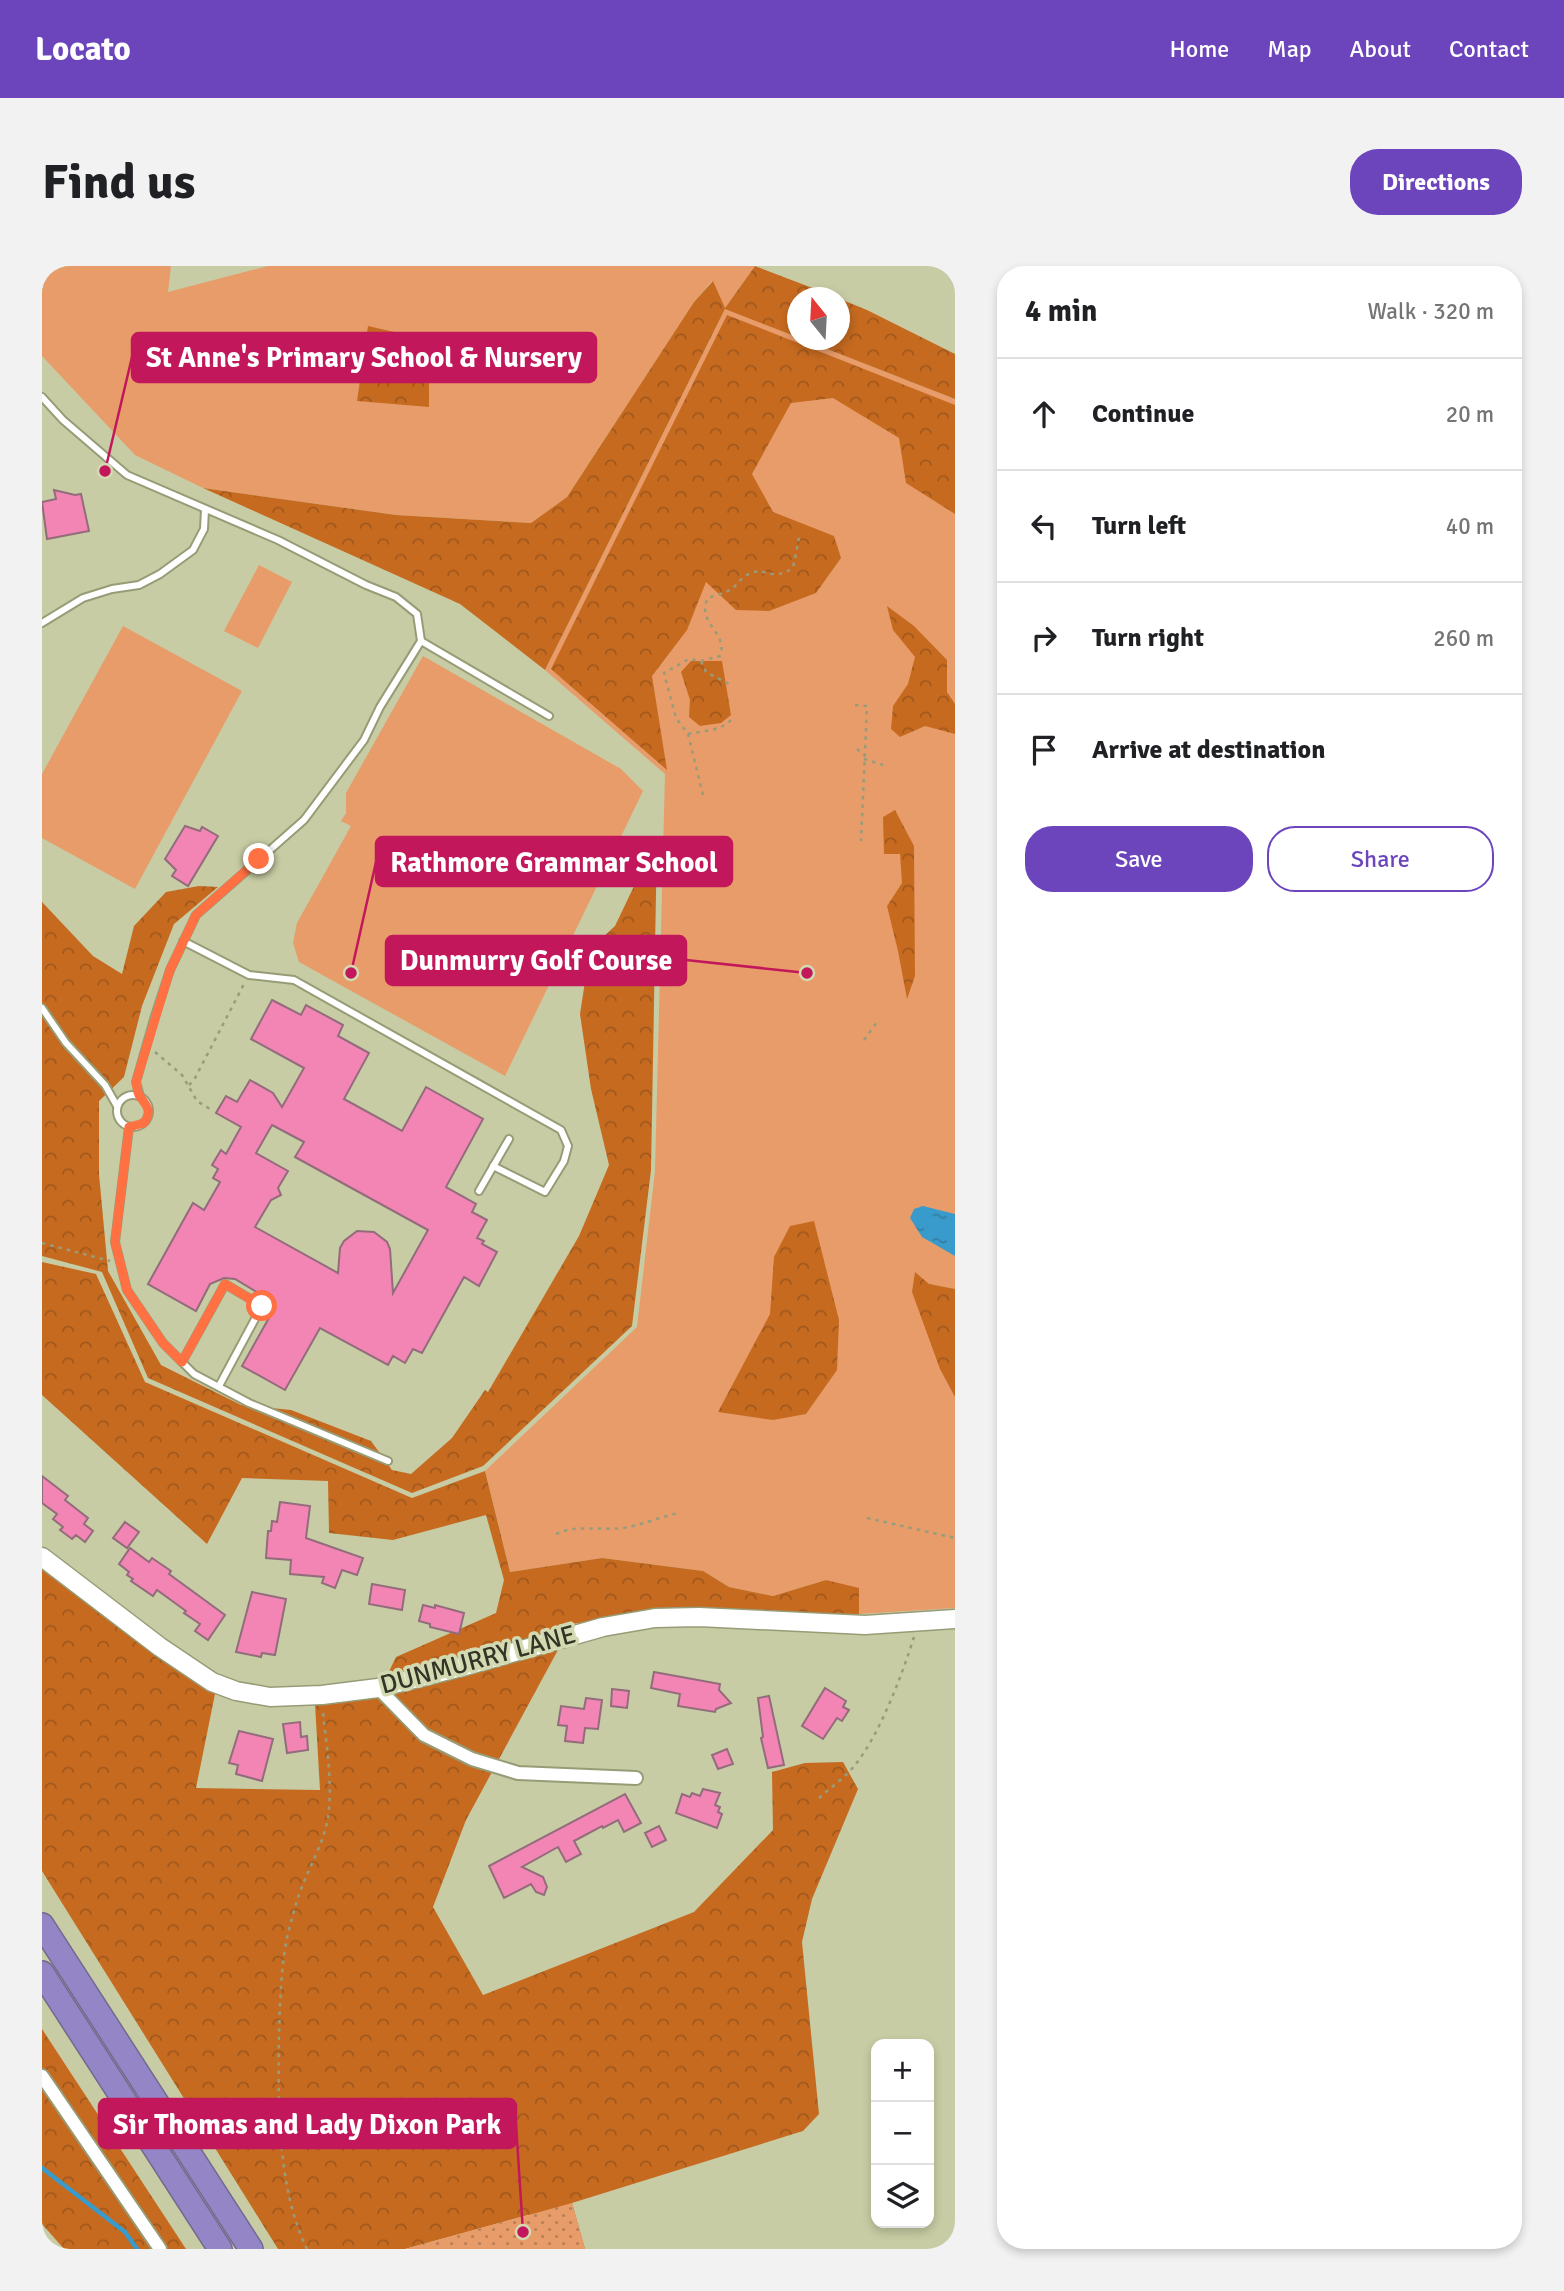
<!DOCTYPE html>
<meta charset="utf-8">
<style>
:root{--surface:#fff;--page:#f2f2f2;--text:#202124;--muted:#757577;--line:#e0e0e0;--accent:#6c45bd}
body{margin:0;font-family:Signika,sans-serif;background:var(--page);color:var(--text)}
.controls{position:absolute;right:21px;bottom:21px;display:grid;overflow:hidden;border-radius:14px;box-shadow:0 4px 10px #0003}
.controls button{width:63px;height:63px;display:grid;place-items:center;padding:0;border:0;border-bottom:2px solid var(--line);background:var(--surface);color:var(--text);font:35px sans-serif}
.compass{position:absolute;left:745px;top:21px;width:63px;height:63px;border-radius:50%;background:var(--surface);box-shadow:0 4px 10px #0003;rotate:342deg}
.stop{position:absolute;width:21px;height:21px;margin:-16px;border:5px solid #ff7043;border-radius:50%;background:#fff}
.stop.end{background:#ff7043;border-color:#fff;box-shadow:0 2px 7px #0008}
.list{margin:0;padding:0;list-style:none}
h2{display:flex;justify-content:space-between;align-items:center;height:91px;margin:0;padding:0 28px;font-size:30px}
h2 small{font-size:23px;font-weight:400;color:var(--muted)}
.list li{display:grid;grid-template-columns:46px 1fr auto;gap:21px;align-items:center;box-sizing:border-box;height:112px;padding:0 28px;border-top:2px solid var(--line)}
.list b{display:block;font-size:26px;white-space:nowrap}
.list em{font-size:23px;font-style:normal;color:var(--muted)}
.actions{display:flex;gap:14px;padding:21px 28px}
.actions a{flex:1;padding:16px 0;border:2px solid var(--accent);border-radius:28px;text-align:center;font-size:24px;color:var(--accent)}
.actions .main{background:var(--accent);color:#fff}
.icon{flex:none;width:38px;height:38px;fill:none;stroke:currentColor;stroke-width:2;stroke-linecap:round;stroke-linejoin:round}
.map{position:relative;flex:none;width:913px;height:1983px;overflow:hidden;border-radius:28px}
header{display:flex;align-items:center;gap:42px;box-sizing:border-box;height:98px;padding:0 35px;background:var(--accent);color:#fff}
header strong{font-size:33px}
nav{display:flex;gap:38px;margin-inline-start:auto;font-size:24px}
.intro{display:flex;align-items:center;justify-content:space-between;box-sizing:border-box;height:168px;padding:0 42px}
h1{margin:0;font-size:49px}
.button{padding:18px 32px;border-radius:28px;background:var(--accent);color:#fff;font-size:24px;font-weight:700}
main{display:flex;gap:42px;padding:0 42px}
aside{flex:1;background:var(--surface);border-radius:28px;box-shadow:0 4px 10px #0003}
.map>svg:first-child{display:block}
</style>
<header>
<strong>Locato</strong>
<nav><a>Home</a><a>Map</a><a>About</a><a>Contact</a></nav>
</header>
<div class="intro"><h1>Find us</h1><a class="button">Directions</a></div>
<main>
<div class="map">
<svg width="913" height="1983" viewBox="0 0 913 1983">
<defs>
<pattern id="forest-crowns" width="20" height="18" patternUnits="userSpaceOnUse" patternTransform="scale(1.75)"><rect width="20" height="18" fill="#c66a20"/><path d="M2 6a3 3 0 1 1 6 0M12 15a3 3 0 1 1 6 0" fill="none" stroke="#a1581c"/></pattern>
<pattern id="park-dots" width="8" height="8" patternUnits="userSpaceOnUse" patternTransform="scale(1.75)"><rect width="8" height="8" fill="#e79c6a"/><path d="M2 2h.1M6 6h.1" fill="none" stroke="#bc8057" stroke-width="1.8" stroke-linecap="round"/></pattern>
<pattern id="water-ripples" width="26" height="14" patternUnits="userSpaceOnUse" patternTransform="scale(1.75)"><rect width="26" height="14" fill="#399bcb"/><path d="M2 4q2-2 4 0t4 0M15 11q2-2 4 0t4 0" fill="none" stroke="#317fa5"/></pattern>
</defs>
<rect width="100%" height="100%" fill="#c7cca4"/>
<g fill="#e79c6a">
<polygon points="0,0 129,0 126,26 226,0 713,0 683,42 755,71 755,74 762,74 913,133 913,1342 817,1348 816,1323 784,1314 731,1330 687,1321 660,1305 560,1292 468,1306 443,1205 595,1061 613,905 623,508 503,404 683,43 670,15 652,36 525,231 489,257 354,249 161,222 93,189 0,90"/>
<polygon points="217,299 250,316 216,382 182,365"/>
<polygon points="81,360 200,425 93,623 0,572 0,508"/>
<polygon points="381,390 579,503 601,525 463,810 257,696 251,677 255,657 309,560 299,555 304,547 304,527"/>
</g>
<g fill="url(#forest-crowns)">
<polygon points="713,0 794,31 755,32 755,71 683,43 503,404 418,338 161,222 354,249 489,257 525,231 652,36 671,15 683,42"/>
<polygon points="798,33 825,44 913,88 913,133 762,74 797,74"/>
<polygon points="685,49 913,139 913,248 864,217 857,172 791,132 749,137 710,208 731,246 792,270 799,292 774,327 727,345 694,344 664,316 645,364 610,410 625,504 509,403"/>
<polygon points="326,60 387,74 387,141 315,135"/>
<polygon points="845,340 872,360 905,394 905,426 913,438 913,468 883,460 858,471 849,463 851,440 866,418 873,391 851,364"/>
<polygon points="649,395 680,395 689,449 679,457 658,460 647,451 648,434 639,406"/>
<polygon points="853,544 872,580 873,710 865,733 856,685 845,640 860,617 858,588 842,588 841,551"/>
<polygon points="615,572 609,904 590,1060 441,1200 370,1227 106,1112 60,1006 0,990 0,636 51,690 80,708 92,660 124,626 157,620 176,621 132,658 100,740 82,811 57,835 57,908 66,1005 119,1099 199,1139 249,1144 329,1175 350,1204 369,1208 410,1172 443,1124 446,1126 537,970 567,899 549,823 538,748 548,683 573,660"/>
<polygon points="772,955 797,1054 795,1104 764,1148 731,1154 676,1146 728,1048 732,991 748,960"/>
<polygon points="0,996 54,1008 103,1116 370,1232 443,1205 468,1306 560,1292 661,1305 687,1321 731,1330 784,1314 817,1322 817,1348 612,1346 530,1358 424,1554 391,1641 441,1729 652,1646 731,1564 730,1506 763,1497 801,1496 816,1523 770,1633 760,1676 777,1848 761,1865 530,1937 543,1983 486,1949 363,1983 236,1983 0,1605 0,1291 175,1418 154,1522 278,1524 273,1438 337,1426 354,1391 454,1347 462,1314 444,1249 351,1274 287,1267 286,1215 200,1212 165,1278 0,1129"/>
<polygon points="873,1006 887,1018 913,1023 913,1131 898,1103 870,1026"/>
<polygon points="0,1763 144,1983 22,1983 0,1958"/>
</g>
<polygon fill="url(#park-dots)" points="530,1937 543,1983 363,1983"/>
<polygon fill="url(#water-ripples)" points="881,940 913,948 913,990 880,971 868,952 872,943"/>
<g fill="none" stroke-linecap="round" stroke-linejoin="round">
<polyline stroke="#399bcb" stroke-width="4.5" points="0,1902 83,1966 95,1983"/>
</g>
<g fill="#f285b4" stroke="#936c7b" stroke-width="2" fill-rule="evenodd">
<polygon points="12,224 33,229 39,228 47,265 5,273 0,236 14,233"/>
<polygon points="143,560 158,565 160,561 176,570 146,620 130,610 134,604 123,593"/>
<path d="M230,734L259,749L264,739L301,759L296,770L327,787L302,833L360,865L384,821L441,853L404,921L434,938L430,946L445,954L435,972L442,975L440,978L455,986L437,1020L422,1011L380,1087L371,1083L363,1097L351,1090L346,1099L278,1062L243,1124L200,1100L228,1050L223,1031L193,1013L182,1012L168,1018L154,1045L106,1018L151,937L162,944L178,916L171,912L176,903L170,899L179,884L184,888L199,861L174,847L184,830L195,836L208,814L231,827L240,841L262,802L209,773ZM230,859L262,876L253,891L386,964L351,1027L348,983L345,976L332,966L315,965L302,975L298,982L296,1007L213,961L229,934L239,929L236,922L246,905L214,887Z"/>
<polygon points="0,1210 26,1230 23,1234 46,1252 42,1258 51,1265 43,1276 34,1269 30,1273 18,1264 21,1261 11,1253 15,1248 0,1237"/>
<polygon points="238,1236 268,1240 264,1272 321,1292 315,1309 300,1304 293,1322 280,1317 282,1311 248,1308 249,1294 224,1292 226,1265 229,1265 230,1255 235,1256"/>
<polygon points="83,1256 97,1266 85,1282 71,1272"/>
<polygon points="88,1282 107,1296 110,1292 129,1305 127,1308 183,1349 166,1374 153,1365 158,1358 142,1347 144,1345 115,1324 111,1330 89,1315 91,1313 85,1309 87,1306 77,1298"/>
<polygon points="330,1318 363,1324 360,1344 327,1338"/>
<polygon points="210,1326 244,1333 233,1389 220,1387 219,1391 194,1386"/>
<polygon points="381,1339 393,1342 393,1339 422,1347 417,1368 388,1361 388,1358 377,1355"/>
<polygon points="612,1406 678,1418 677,1424 689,1437 674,1443 673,1446 636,1440 638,1428 609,1422"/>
<polygon points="783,1422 804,1435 801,1441 807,1444 800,1455 795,1452 781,1473 760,1460"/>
<polygon points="570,1423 587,1425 585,1442 569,1440"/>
<polygon points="727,1430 742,1499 726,1502 719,1472 721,1471 716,1432"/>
<polygon points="544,1432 560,1434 556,1463 543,1462 541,1477 523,1475 525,1460 516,1459 519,1440 542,1443"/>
<polygon points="258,1456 259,1471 265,1470 266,1484 245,1487 241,1458"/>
<polygon points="197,1465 231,1473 220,1515 194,1508 196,1499 187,1497"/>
<polygon points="685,1483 691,1498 676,1503 670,1489"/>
<polygon points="661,1523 678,1527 673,1539 678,1541 676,1546 680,1548 675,1562 634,1547 640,1528 648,1531 650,1527 658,1530"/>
<polygon points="583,1528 599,1557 582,1566 576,1554 561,1562 560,1560 532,1575 539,1588 524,1596 516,1581 480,1601 501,1611 505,1621 502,1629 494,1626 489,1618 462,1632 447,1600"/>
<polygon points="617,1560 624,1574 610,1581 603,1567"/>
</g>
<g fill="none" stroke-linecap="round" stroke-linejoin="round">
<g stroke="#979c76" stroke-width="10">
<g id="lane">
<polyline points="0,131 21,154 85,209 236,274 324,319 354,331 375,348 379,375 338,441 322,474 262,554 154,649 128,704 112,753 94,816 98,830"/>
<polyline points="0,357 41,332 70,323 97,319 118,308 151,284 162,263 163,243"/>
<polyline points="379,375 507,450"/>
<polyline points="141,675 207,709 252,714 519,864 526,880 522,895 503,926 451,900"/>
<polyline points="0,742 24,777 63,819 75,840"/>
<circle cx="91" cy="845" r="16"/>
<polyline points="87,861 73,976 85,1024 121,1077 152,1108 207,1137 346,1195"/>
<polyline points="437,925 467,873"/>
<polyline points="140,1096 183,1018 220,1040 177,1120"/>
</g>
</g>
<g stroke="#979c76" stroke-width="16">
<g id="street">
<polyline points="336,1422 382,1469 430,1493 476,1507 594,1512"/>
<polyline points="0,1810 118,1983"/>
</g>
</g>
<g stroke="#979c76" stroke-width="21">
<polyline id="secondary" points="0,1291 118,1381 170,1416 194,1425 228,1431 280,1429 336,1422 423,1400 561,1361 613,1352 657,1351 823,1359 913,1353"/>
</g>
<g stroke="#72698e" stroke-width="26">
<g id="highway">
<polyline points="0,1659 209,1983"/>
<polyline points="0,1707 178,1983"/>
</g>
</g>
<g stroke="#989c7c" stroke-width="2.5" stroke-dasharray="3.5 5" stroke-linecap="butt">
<polyline points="659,395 664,406 687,418"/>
<polyline points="813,439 825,440 819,575"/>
<path d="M646,468C660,465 679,465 689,454"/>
<polyline points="815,483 822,489"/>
<polyline points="822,493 841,499"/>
<path d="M661,529L646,468L634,452L622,407L647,393L659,395L678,390C687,367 653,356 666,332C674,329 685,327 692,321C697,316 701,310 709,307C725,301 728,316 751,302L758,267"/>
<polyline points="822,774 835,756"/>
<polyline points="113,786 140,809 155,835 168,843"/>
<polyline points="147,819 152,814 202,718"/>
<polyline points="0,977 68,995"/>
<polyline points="825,1252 913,1272"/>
<path d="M514,1268C534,1258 559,1265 581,1262C600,1259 618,1251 636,1247"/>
<path d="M777,1532C789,1521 804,1511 813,1499C838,1468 860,1409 872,1371"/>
<path d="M265,1983C235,1923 236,1834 237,1768C238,1735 239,1699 246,1667C250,1653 253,1639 258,1626C267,1601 282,1577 286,1551C291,1516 284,1479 281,1445"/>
</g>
<use href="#lane" stroke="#fff" stroke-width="6"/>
<use href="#street" stroke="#fff" stroke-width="12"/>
<use href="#secondary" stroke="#fff" stroke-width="18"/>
<use href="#highway" stroke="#9485c7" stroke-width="23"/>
</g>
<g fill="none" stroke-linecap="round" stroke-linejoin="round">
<path stroke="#ff7043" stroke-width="9" d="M217,593L154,649L128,704L94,816C95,820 95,825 97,829C104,840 111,844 102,857L87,861L73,976L85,1024L121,1077L140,1096L183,1018L220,1040"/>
</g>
<g text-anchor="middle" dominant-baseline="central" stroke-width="7" stroke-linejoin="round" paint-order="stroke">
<g font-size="26" fill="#323425" stroke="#d3d9b1">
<text transform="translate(436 1394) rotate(-15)">DUNMURRY LANE</text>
</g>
</g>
<path fill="none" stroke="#c2185b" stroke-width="2.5" d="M63 205L90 91M309 707L334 596M765 707L644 694M481 1966L474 1858"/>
<g fill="#c2185b" stroke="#d3d9b1" stroke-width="2.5">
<circle cx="63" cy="205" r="7"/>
<circle cx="309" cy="707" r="7"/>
<circle cx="765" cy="707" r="7"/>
<circle cx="481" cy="1966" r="7"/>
</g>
<g fill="#c2185b" stroke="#c2185b" stroke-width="2.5">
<rect x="90" y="67" width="464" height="49" rx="7"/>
<rect x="334" y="571" width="356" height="49" rx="7"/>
<rect x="344" y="670" width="300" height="49" rx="7"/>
<rect x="57" y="1833" width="417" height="49" rx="7"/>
</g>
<g font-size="28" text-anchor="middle" font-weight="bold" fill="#fff">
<text x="322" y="101">St Anne's Primary School &amp; Nursery</text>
<text x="512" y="606">Rathmore Grammar School</text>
<text x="494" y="704">Dunmurry Golf Course</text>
<text x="265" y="1868">Sir Thomas and Lady Dixon Park</text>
</g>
</svg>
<div class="controls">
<button>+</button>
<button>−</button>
<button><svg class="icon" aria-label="layers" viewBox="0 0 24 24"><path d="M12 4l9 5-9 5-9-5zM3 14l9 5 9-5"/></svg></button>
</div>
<svg class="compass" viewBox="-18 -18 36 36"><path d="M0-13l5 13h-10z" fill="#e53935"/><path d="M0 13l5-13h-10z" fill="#757577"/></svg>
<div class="stop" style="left:220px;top:1040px"></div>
<div class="stop end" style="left:217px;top:593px"></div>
</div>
<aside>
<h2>4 min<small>Walk · 320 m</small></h2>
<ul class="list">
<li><svg class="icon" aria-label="ahead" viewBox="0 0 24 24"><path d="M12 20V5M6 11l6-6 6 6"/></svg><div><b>Continue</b></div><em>20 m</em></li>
<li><svg class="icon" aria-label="left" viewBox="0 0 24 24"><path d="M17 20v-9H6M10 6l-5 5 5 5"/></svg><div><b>Turn left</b></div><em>40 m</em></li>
<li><svg class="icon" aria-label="right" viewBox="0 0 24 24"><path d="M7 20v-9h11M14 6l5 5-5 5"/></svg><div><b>Turn right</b></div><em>260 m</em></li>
<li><svg class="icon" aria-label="arrive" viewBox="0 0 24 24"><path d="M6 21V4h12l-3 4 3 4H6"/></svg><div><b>Arrive at destination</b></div></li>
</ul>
<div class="actions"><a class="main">Save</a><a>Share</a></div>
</aside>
</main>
